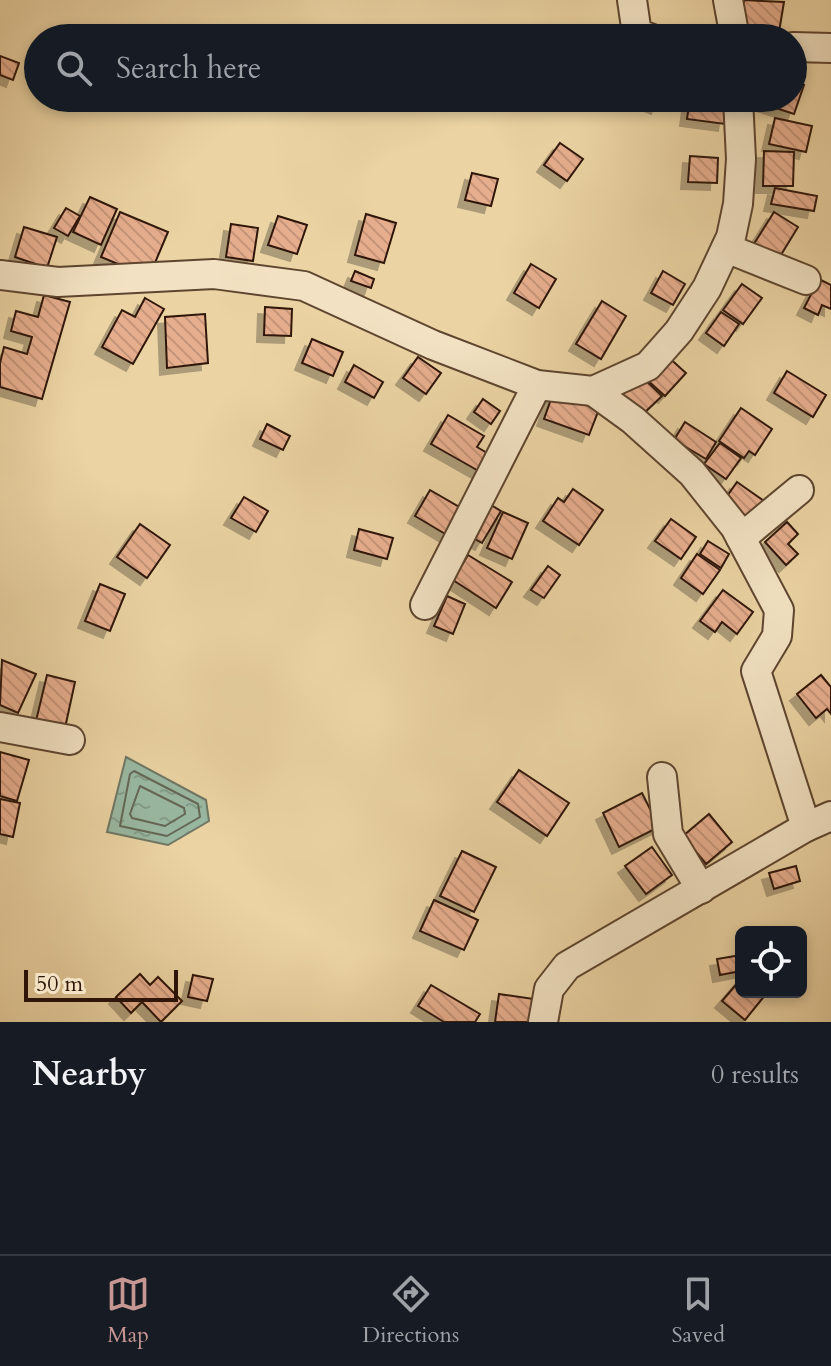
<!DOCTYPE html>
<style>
:root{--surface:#171b24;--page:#20242c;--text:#f1f3f6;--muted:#9ea1a6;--line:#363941;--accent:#c59692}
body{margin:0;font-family:Cardo,serif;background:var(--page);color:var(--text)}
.controls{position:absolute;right:24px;bottom:24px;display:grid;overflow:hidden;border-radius:12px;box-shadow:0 4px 12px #0003}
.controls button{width:72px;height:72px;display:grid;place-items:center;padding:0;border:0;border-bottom:2px solid var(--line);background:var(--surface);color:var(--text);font:40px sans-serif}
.scale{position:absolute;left:24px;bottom:20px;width:154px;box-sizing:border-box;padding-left:8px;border:4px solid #2f1608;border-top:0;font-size:22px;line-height:28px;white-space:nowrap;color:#2f1608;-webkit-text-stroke:6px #f2e2c3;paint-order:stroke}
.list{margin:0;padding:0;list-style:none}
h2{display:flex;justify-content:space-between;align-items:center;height:104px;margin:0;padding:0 32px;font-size:34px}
h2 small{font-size:26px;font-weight:400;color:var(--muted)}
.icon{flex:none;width:44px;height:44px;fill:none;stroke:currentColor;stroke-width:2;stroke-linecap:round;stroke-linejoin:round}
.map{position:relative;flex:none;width:831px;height:1022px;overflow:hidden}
.search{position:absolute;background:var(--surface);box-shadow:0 4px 12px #0003;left:24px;right:24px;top:24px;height:88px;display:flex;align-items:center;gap:20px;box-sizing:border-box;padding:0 28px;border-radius:44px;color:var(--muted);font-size:30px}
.sheet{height:232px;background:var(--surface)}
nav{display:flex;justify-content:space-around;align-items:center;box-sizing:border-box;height:112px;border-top:2px solid var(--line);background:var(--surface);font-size:22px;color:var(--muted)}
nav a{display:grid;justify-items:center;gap:4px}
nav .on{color:var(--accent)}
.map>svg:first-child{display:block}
</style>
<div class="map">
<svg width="831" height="1022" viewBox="0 0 831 1022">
<defs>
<pattern id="water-ripples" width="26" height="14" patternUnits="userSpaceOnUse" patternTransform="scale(2)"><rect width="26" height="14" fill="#99b8a2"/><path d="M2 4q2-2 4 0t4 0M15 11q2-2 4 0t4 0" fill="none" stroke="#849d8a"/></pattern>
<pattern id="building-back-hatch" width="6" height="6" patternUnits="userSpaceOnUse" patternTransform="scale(2)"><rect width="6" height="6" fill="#e7ae8e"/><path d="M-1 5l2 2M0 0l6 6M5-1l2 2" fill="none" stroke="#c69579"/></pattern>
<filter id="shadow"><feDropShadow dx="-7" dy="7" stdDeviation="0" flood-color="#0004"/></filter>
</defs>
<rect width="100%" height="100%" fill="#ebd3a3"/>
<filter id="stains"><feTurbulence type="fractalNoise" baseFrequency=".0025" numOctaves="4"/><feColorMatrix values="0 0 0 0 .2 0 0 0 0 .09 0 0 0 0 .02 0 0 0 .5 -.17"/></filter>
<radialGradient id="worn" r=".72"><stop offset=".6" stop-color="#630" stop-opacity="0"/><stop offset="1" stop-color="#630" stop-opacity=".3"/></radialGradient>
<polygon fill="url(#water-ripples)" stroke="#6f7764" stroke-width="2" points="126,757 206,800 209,821 168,845 107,832"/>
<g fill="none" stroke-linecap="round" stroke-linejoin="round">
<g stroke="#646755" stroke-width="2">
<polygon points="134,771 198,804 200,817 167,836 120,826 130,774"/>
<polygon points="140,786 184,808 185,814 165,826 132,818 130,814"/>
</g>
</g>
<g fill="url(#building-back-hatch)" stroke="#2f1608" stroke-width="2" filter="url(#shadow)">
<polygon points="744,0 784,2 779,32 740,25"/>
<polygon points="0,56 19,63 13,80 0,75"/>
<polygon points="793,82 804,85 794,114 761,103 762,98 793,98"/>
<polygon points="637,98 661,98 658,107"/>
<polygon points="690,98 729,98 725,124 687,119"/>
<polygon points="775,118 812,126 806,152 769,144"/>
<polygon points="560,143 583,159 567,181 544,165"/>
<polygon points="764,151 794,152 793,186 763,186"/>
<polygon points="690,156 718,158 717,183 688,182"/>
<polygon points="472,173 498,179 491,206 465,200"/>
<polygon points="775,188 817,196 814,211 771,204"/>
<polygon points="90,197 117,209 101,245 73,232"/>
<polygon points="66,208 80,216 68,236 54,228"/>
<polygon points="120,212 168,232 149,277 101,257"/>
<polygon points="774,212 798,227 776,263 752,247"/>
<polygon points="366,214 396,223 384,263 355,255"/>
<polygon points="278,216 307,225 297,254 268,245"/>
<polygon points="231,224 258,228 253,261 226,257"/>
<polygon points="24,227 57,237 47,268 15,257"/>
<polygon points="531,264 556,279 539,308 514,293"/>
<polygon points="355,271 374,279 371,288 351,281"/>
<polygon points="663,271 685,284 673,305 651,293"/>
<polygon points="819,279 831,285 831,309 822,305 818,315 804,308"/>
<polygon points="742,284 762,298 743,324 723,310"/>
<polygon points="44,295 70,302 42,399 0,387 0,363 4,347 27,354 32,337 11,331 16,311 38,317"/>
<polygon points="145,298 164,309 133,364 102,347 122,310 135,317"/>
<polygon points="602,301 626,316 601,359 576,344"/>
<polygon points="265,307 292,309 291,336 264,335"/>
<polygon points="721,312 739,324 724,346 706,333"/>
<polygon points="205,314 208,363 167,368 165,317"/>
<polygon points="312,339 343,352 333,376 302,363"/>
<polygon points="666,355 686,373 665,396 645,378"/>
<polygon points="418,357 441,373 426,394 403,378"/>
<polygon points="354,365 383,382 374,398 345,382"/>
<polygon points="787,371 826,395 813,417 774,393"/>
<polygon points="640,375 662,396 642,415 621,394"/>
<polygon points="555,388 601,404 589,435 544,419"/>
<polygon points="483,399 500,411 491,424 474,412"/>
<polygon points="741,408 772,429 755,455 749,451 744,458 719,441"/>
<polygon points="448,415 484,436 477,447 494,457 484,474 431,444"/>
<polygon points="685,422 716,442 706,459 674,440"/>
<polygon points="267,424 290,436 283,450 260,439"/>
<polygon points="720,443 741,458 726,479 704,464"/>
<polygon points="737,482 764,501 750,520 723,502"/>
<polygon points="573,489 603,510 579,545 543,521 558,498 564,502"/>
<polygon points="430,490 468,512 452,538 415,516"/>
<polygon points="244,497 268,511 256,532 231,518"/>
<polygon points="486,502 501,511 482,543 466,534"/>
<polygon points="503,512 528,523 512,559 487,548"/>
<polygon points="671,519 696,537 681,559 655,541"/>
<polygon points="787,522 798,534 788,544 798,554 786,565 765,542"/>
<polygon points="140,524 170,545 147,578 117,557"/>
<polygon points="359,529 393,538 387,559 354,550"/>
<polygon points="708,541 729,554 721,568 700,554"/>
<polygon points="697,554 720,570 703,594 681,578"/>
<polygon points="468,555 512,582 496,608 453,580"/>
<polygon points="548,566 560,575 544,598 531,590"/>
<polygon points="100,584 125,594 110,631 85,621"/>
<polygon points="723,590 753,612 737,634 722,622 715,632 700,621"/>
<polygon points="447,596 465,604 453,634 434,626"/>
<polygon points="2,660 36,674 18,713 0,705"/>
<polygon points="47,675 75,682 65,728 36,721"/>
<polygon points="821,675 831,687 831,714 827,709 816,718 797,694"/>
<polygon points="0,752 29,760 17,801 0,796"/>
<polygon points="519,770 569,803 547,836 497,802"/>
<polygon points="642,793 659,827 619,847 603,813"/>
<polygon points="0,799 20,803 13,837 0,834"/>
<polygon points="709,814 732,842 706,864 683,836"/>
<polygon points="652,847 672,875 646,894 625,866"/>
<polygon points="462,851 496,867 474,912 440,896"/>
<polygon points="796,866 800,881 774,889 769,873"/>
<polygon points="434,900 478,920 464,950 420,931"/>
<polygon points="741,955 741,971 720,975 717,959"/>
<polygon points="140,974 150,985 158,977 182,1001 161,1022 142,1002 131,1013 116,997"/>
<polygon points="193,975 213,979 207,1001 188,997"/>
<polygon points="741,979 741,992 766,994 745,1020 722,1001"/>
<polygon points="431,985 480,1014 475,1022 444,1022 418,1006"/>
<polygon points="499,994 534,999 530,1022 495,1022"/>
</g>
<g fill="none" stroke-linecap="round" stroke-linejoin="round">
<g stroke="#5e452f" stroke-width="32">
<g id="minor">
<polyline points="632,0 637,34 650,38"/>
<polyline points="728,0 735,38"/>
<polyline points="793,47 831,48"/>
<polyline points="726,248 806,280"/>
<polyline points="0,275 58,282 214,274 304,286 433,345 537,385 593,391 648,366 679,331 707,288 731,237 738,204 741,159 738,98"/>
<polyline points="593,391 633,420 692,473 735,527 779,610 777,636 756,671 806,827"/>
<polyline points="741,538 799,490"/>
<polyline points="425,605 537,385"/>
<polyline points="0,727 70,740"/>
<polyline points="662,777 668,834 701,889"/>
<polyline points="543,1022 549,989 567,966 806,827 831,816"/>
</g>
</g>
<use href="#minor" stroke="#f2e2c3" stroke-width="28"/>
</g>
<rect width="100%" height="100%" filter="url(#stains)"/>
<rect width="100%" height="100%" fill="url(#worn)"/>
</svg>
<div class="controls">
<button><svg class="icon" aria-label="locate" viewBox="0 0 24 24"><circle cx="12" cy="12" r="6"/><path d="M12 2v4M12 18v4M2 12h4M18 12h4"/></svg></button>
</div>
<div class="scale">50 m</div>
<div class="search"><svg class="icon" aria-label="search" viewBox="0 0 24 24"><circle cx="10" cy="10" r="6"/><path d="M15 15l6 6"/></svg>Search here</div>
</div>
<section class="sheet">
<h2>Nearby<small>0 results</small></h2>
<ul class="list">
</ul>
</section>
<nav>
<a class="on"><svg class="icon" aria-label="map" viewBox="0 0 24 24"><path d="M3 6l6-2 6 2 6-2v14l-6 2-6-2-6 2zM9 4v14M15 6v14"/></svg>Map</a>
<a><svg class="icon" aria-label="directions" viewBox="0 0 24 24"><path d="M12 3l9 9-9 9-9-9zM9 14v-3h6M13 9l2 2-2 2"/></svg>Directions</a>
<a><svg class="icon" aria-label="saved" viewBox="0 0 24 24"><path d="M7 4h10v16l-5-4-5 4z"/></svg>Saved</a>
</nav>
